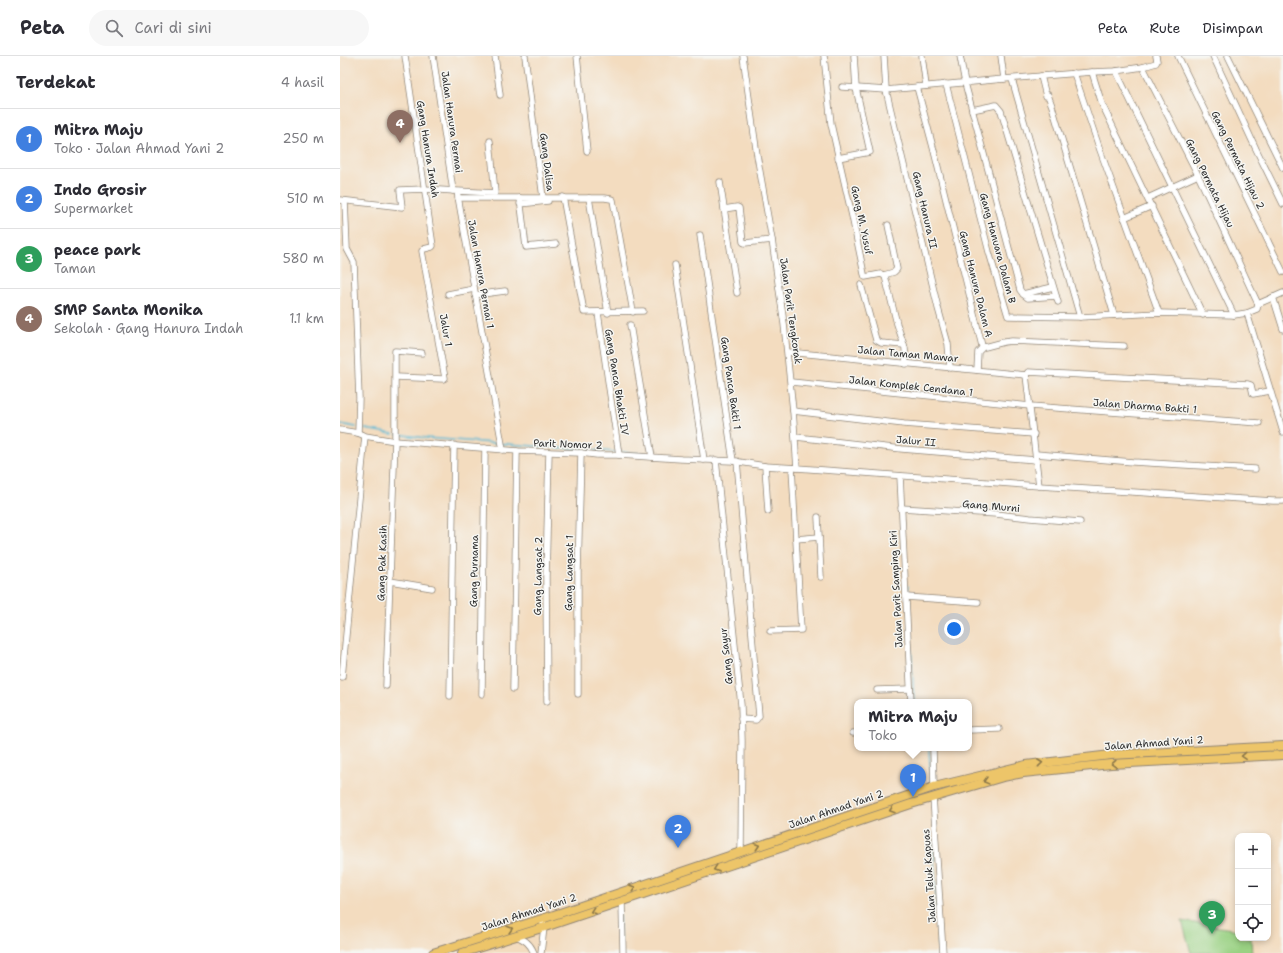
<!DOCTYPE html>
<html lang="id">
<meta charset="utf-8">
<style>
:root{--surface:#fff;--page:#f7f7f7;--text:#2b2b33;--muted:#7c7c81;--line:#e1e1e2;--accent:#d1495b}
body{margin:0;font-family:"Shantell Sans",sans-serif;background:var(--page);color:var(--text)}
.controls{position:absolute;right:12px;bottom:12px;display:grid;overflow:hidden;border-radius:8px;box-shadow:0 2px 6px #0003}
.controls button{width:36px;height:36px;display:grid;place-items:center;padding:0;border:0;border-bottom:1px solid var(--line);background:var(--surface);color:var(--text);font:20px sans-serif}
.you{position:absolute;left:614px;top:573px;width:14px;height:14px;margin:-10px;border:3px solid #fff;border-radius:50%;background:#1a73e8;box-shadow:0 0 0 6px #1a73e833}
.badge{display:grid;place-items:center;width:26px;height:26px;border-radius:50%;background:var(--accent);color:#fff;font-size:13px;font-weight:700}
.pin{position:absolute;translate:-50% -33px;filter:drop-shadow(0 1px 2px #0008)}
.pin::after{content:'';position:absolute;top:21px;width:14px;height:12px;background:inherit;clip-path:polygon(0 0,100% 0,50% 100%)}
.popup{position:absolute;left:514px;top:643px;width:118px;height:52px;box-sizing:border-box;display:grid;place-content:center;border-radius:8px;background:var(--surface);filter:drop-shadow(0 1px 3px #0005);font-size:13px;white-space:nowrap;color:var(--muted)}
.popup b{font-size:15px;color:var(--text)}
.popup::after{content:'';position:absolute;left:50%;top:100%;margin-left:-8px;border:8px solid transparent;border-top-color:var(--surface)}
.list{margin:0;padding:0;list-style:none}
h2{display:flex;justify-content:space-between;align-items:center;height:52px;margin:0;padding:0 16px;font-size:17px}
h2 small{font-size:13px;font-weight:400;color:var(--muted)}
.list li{display:grid;grid-template-columns:26px 1fr auto;gap:12px;align-items:center;box-sizing:border-box;height:60px;padding:0 16px;border-top:1px solid var(--line)}
.list b{display:block;font-size:15px;white-space:nowrap}
.list p{margin:0;font-size:13px;white-space:nowrap;color:var(--muted)}
.list em{font-size:13px;font-style:normal;color:var(--muted)}
.icon{flex:none;width:22px;height:22px;fill:none;stroke:currentColor;stroke-width:2;stroke-linecap:round;stroke-linejoin:round}
.map{position:relative;flex:none;width:943px;height:897px;overflow:hidden}
header{display:flex;align-items:center;gap:24px;box-sizing:border-box;height:56px;padding:0 20px;background:var(--surface);border-bottom:1px solid var(--line)}
header strong{font-size:19px}
nav{display:flex;gap:22px;margin-inline-start:auto;font-size:14px}
.search{width:280px;height:36px;background:var(--page);display:flex;align-items:center;gap:10px;box-sizing:border-box;padding:0 14px;border-radius:22px;color:var(--muted);font-size:15px}
main{display:flex}
aside{flex:1;background:var(--surface)}
.map>svg:first-child{display:block}
</style>
<header>
<strong>Peta</strong>
<div class="search"><svg class="icon" aria-label="search" viewBox="0 0 24 24"><circle cx="10" cy="10" r="6"/><path d="M15 15l6 6"/></svg>Cari di sini</div>
<nav><a>Peta</a><a>Rute</a><a>Disimpan</a></nav>
</header>
<main>
<aside>
<h2>Terdekat<small>4 hasil</small></h2>
<ul class="list">
<li><span class="badge" style="background:#3f7fe0">1</span><div><b>Mitra Maju</b><p>Toko · Jalan Ahmad Yani 2</p></div><em>250 m</em></li>
<li><span class="badge" style="background:#3f7fe0">2</span><div><b>Indo Grosir</b><p>Supermarket</p></div><em>510 m</em></li>
<li><span class="badge" style="background:#2e9e5b">3</span><div><b>peace park</b><p>Taman</p></div><em>580 m</em></li>
<li><span class="badge" style="background:#8d6e63">4</span><div><b>SMP Santa Monika</b><p>Sekolah · Gang Hanura Indah</p></div><em>1.1 km</em></li>
</ul>
</aside>
<div class="map">
<svg width="943" height="897" viewBox="0 0 943 897">
<rect width="100%" height="100%" fill="#f6f6f2"/>
<filter id="ink" filterUnits="userSpaceOnUse"><feTurbulence type="fractalNoise" baseFrequency=".025" numOctaves="2"/><feDisplacementMap in="SourceGraphic" scale="8" xChannelSelector="R" yChannelSelector="G"/><feConvolveMatrix kernelMatrix="1 2 1 2 8 2 1 2 1" color-interpolation-filters="sRGB"/></filter>
<filter id="wash" filterUnits="userSpaceOnUse"><feTurbulence type="fractalNoise" baseFrequency=".012" numOctaves="4" result="noise"/><feDisplacementMap in="SourceGraphic" scale="16" xChannelSelector="R" yChannelSelector="G"/><feGaussianBlur stdDeviation="0.9" result="paint"/><feColorMatrix in="noise" values="0 0 0 0 0 0 0 0 0 0 0 0 0 0 0 0 0 1.4 0 .05"/><feComposite in="paint" operator="in"/></filter>
<g filter="url(#wash)">
<rect width="100%" height="100%" fill="#f3dcbf"/>
<polygon fill="#9ad183" stroke="#627e57" points="842,865 898,874 898,882 911,882 912,897 851,897"/>
<g fill="none" stroke-linecap="round" stroke-linejoin="round">
<g stroke="#59bad7" stroke-width="1.5">
<polyline points="0,368 16,371"/>
<polyline points="20,372 53,378"/>
<polyline points="57,378 86,382 277,396"/>
<polyline points="280,396 311,398"/>
<polyline points="568,530 574,646"/>
<polyline points="589,692 591,728"/>
<polyline points="593,784 599,897"/>
<polyline points="279,854 280,897"/>
</g>
</g>
</g>
<g filter="url(#ink)">
<g fill="none" stroke-linecap="round" stroke-linejoin="round">
<g stroke="#8f8475" stroke-width="7">
<g id="minor">
<polyline points="93,0 113,135"/>
<polyline points="155,0 160,39"/>
<polyline points="185,0 203,142 265,142 271,143 273,144 293,256"/>
<polyline points="237,0 247,95"/>
<polyline points="403,0 417,99 432,184 444,268 453,355 457,412 699,430 686,319 688,316 908,328 911,329 913,338 930,335"/>
<polyline points="484,0 491,68 512,160 524,218 525,221 541,218 545,220 557,268 565,292 566,308"/>
<polyline points="544,0 546,34 598,252 608,288 610,312"/>
<polyline points="582,0 586,30"/>
<polyline points="620,0 625,27 680,234 683,238 688,242 716,240"/>
<polyline points="838,0 943,216"/>
<polyline points="873,0 916,93 943,148"/>
<polyline points="888,0 943,112"/>
<polyline points="803,11 816,7 817,5 816,0"/>
<polyline points="776,15 894,259"/>
<polyline points="752,16 762,48 863,259"/>
<polyline points="734,17 760,94 819,257"/>
<polyline points="701,20 706,40 708,39 712,50 774,259"/>
<polyline points="672,23 740,261"/>
<polyline points="606,28 649,196 668,260 740,261 819,257 894,259 907,257 917,253 918,248 858,119 803,11 776,15 752,16 664,23 661,0"/>
<polyline points="502,31 546,34 664,23"/>
<polyline points="577,31 594,95 642,290 645,291 664,286 672,285 784,290"/>
<polyline points="632,54 656,49 661,55 718,246"/>
<polyline points="150,85 155,137 117,135 163,394"/>
<polyline points="498,102 530,96 516,32 514,0"/>
<polyline points="380,126 397,237"/>
<polyline points="223,141 244,256 303,255"/>
<polyline points="118,142 203,142"/>
<polyline points="180,142 186,191 216,188"/>
<polyline points="249,142 268,257"/>
<polyline points="808,142 858,119"/>
<polyline points="0,144 62,151 60,134 84,133 115,135"/>
<polyline points="5,145 7,193 14,206 19,342 18,377"/>
<polyline points="180,148 208,145"/>
<polyline points="384,153 397,151 399,152 403,186 405,187 432,184"/>
<polyline points="784,162 812,150"/>
<polyline points="360,179 393,405"/>
<polyline points="335,209 364,404"/>
<polyline points="544,219 554,216 557,213 548,169"/>
<polyline points="521,229 536,284 541,287 564,289"/>
<polyline points="108,238 134,233"/>
<polyline points="683,238 713,231"/>
<polyline points="135,239 165,235"/>
<polyline points="933,241 943,273"/>
<polyline points="918,248 943,237"/>
<polyline points="258,257 279,399"/>
<polyline points="907,257 943,376"/>
<polyline points="290,269 312,401"/>
<polyline points="448,296 686,319"/>
<polyline points="637,314 638,296 643,291"/>
<polyline points="56,321 103,323 105,322 82,195 84,193 92,191 93,190 65,0"/>
<polyline points="451,326 690,350 919,367"/>
<polyline points="453,355 564,368 694,378"/>
<polyline points="0,374 18,377 25,380 55,385 177,395 241,397 257,399 279,399 341,403 393,405 425,410 457,412"/>
<polyline points="456,381 562,393 696,404"/>
<polyline points="696,398 793,406 915,413"/>
<polyline points="376,404 401,649 402,685 401,795"/>
<polyline points="397,405 419,660 416,664 401,663"/>
<polyline points="425,410 428,455"/>
<polyline points="560,420 571,646"/>
<polyline points="699,430 933,445 943,445"/>
<polyline points="561,452 656,458 690,462 740,466"/>
<polyline points="478,461 481,521"/>
<polyline points="456,483 479,481"/>
<polyline points="50,525 92,532"/>
<polyline points="566,541 638,546"/>
<polyline points="430,575 461,574 452,412"/>
<polyline points="2,621 25,380"/>
<polyline points="46,630 55,384 55,295 82,297"/>
<polyline points="173,633 177,395"/>
<polyline points="537,634 570,633"/>
<polyline points="142,638 145,392"/>
<polyline points="238,638 238,517 241,397"/>
<polyline points="110,640 114,389"/>
<polyline points="207,645 206,521 209,396"/>
<polyline points="629,674 659,673"/>
<polyline points="513,677 517,677"/>
<polyline points="593,692 594,731"/>
<polyline points="593,741 603,897"/>
<polyline points="282,845 283,897"/>
<path d="M176,880C185,884 190,887 194,897"/>
<polyline points="201,897 204,871 202,863"/>
</g>
</g>
<g stroke="#8f8475" stroke-width="10">
<g id="highway">
<polyline points="93,897 205,862 594,731 686,709 771,699 943,690"/>
<polyline points="122,897 208,870 571,748 663,721 683,717 771,708 943,699"/>
</g>
</g>
<use href="#minor" stroke="#fff" stroke-width="5.5"/>
<use href="#highway" stroke="#edc569" stroke-width="8"/>
</g>
<defs><path id="oneway-chevron" d="M-2-3.5L2.5 0L-2 3.5" fill="none" stroke-width="1.6" stroke-linecap="round" stroke-linejoin="round"/></defs>
<g stroke="#8c784a">
<use href="#oneway-chevron" transform="translate(904 700) rotate(177)"/>
<use href="#oneway-chevron" transform="translate(700 707) rotate(-6)"/>
<use href="#oneway-chevron" transform="translate(774 708) rotate(177)"/>
<use href="#oneway-chevron" transform="translate(646 725) rotate(165)"/>
<use href="#oneway-chevron" transform="translate(552 754) rotate(162)"/>
<use href="#oneway-chevron" transform="translate(417 790) rotate(-18)"/>
<use href="#oneway-chevron" transform="translate(376 813) rotate(161)"/>
<use href="#oneway-chevron" transform="translate(293 832) rotate(-19)"/>
<use href="#oneway-chevron" transform="translate(253 855) rotate(161)"/>
<use href="#oneway-chevron" transform="translate(170 873) rotate(-17)"/>
</g>
</g>
<g text-anchor="middle" dominant-baseline="central" stroke-width="3" stroke-linejoin="round" paint-order="stroke">
<g font-size="10" fill="#2b2b2b" stroke="#f6f6f2">
<text transform="translate(112 66) rotate(82)">Jalan Hanura Permai</text>
<text transform="translate(88 93) rotate(81)">Gang Hanura Indah</text>
<text transform="translate(898 104) rotate(64)">Gang Permata Hijau 2</text>
<text transform="translate(207 106) rotate(83)">Gang Dalisa</text>
<text transform="translate(870 127) rotate(64)">Gang Permata Hijau</text>
<text transform="translate(585 154) rotate(77)">Gang Hanura II</text>
<text transform="translate(522 164) rotate(78)">Gang M. Yusuf</text>
<text transform="translate(658 192) rotate(75)">Gang Hanuara Dalam B</text>
<text transform="translate(141 218) rotate(80)">Jalan Hanura Permai 1</text>
<text transform="translate(636 228) rotate(76)">Gang Hanura Dalam A</text>
<text transform="translate(451 255) rotate(82)">Jalan Parit Tengkorak</text>
<text transform="translate(106 274) rotate(80)">Jalur 1</text>
<text transform="translate(568 298) rotate(5)">Jalan Taman Mawar</text>
<text transform="translate(277 326) rotate(81)">Gang Panca Bhakti IV</text>
<text transform="translate(391 327) rotate(82)">Gang Panca Bakti 1</text>
<text transform="translate(571 330) rotate(6)">Jalan Komplek Cendana 1</text>
<text transform="translate(805 350) rotate(4)">Jalan Dharma Bakti 1</text>
<text transform="translate(576 385) rotate(5)">Jalur II</text>
<text transform="translate(228 388) rotate(2)">Parit Nomor 2</text>
<text transform="translate(651 450) rotate(5)">Gang Murni</text>
<text transform="translate(42 507) rotate(-88)">Gang Pak Kasih</text>
<text transform="translate(134 515) rotate(-89)">Gang Purnama</text>
<text transform="translate(229 517) rotate(-89)">Gang Langsat 1</text>
<text transform="translate(198 520) rotate(-89)">Gang Langsat 2</text>
<text transform="translate(556 533) rotate(-93)">Jalan Parit Samping Kiri</text>
<text transform="translate(386 600) rotate(-96)">Gang Sayur</text>
<text transform="translate(814 687) rotate(-4)">Jalan Ahmad Yani 2</text>
<text transform="translate(496 753) rotate(-19)">Jalan Ahmad Yani 2</text>
<text transform="translate(589 820) rotate(-94)">Jalan Teluk Kapuas</text>
<text transform="translate(189 856) rotate(-18)">Jalan Ahmad Yani 2</text>
</g>
</g>
</svg>
<div class="controls">
<button>+</button>
<button>−</button>
<button><svg class="icon" aria-label="locate" viewBox="0 0 24 24"><circle cx="12" cy="12" r="6"/><path d="M12 2v4M12 18v4M2 12h4M18 12h4"/></svg></button>
</div>
<div class="you"></div>
<div class="pin badge" style="left:573px;top:741px;background:#3f7fe0">1</div>
<div class="popup"><b>Mitra Maju</b>Toko</div>
<div class="pin badge" style="left:338px;top:792px;background:#3f7fe0">2</div>
<div class="pin badge" style="left:872px;top:878px;background:#2e9e5b">3</div>
<div class="pin badge" style="left:60px;top:87px;background:#8d6e63">4</div>
</div>
</main>
